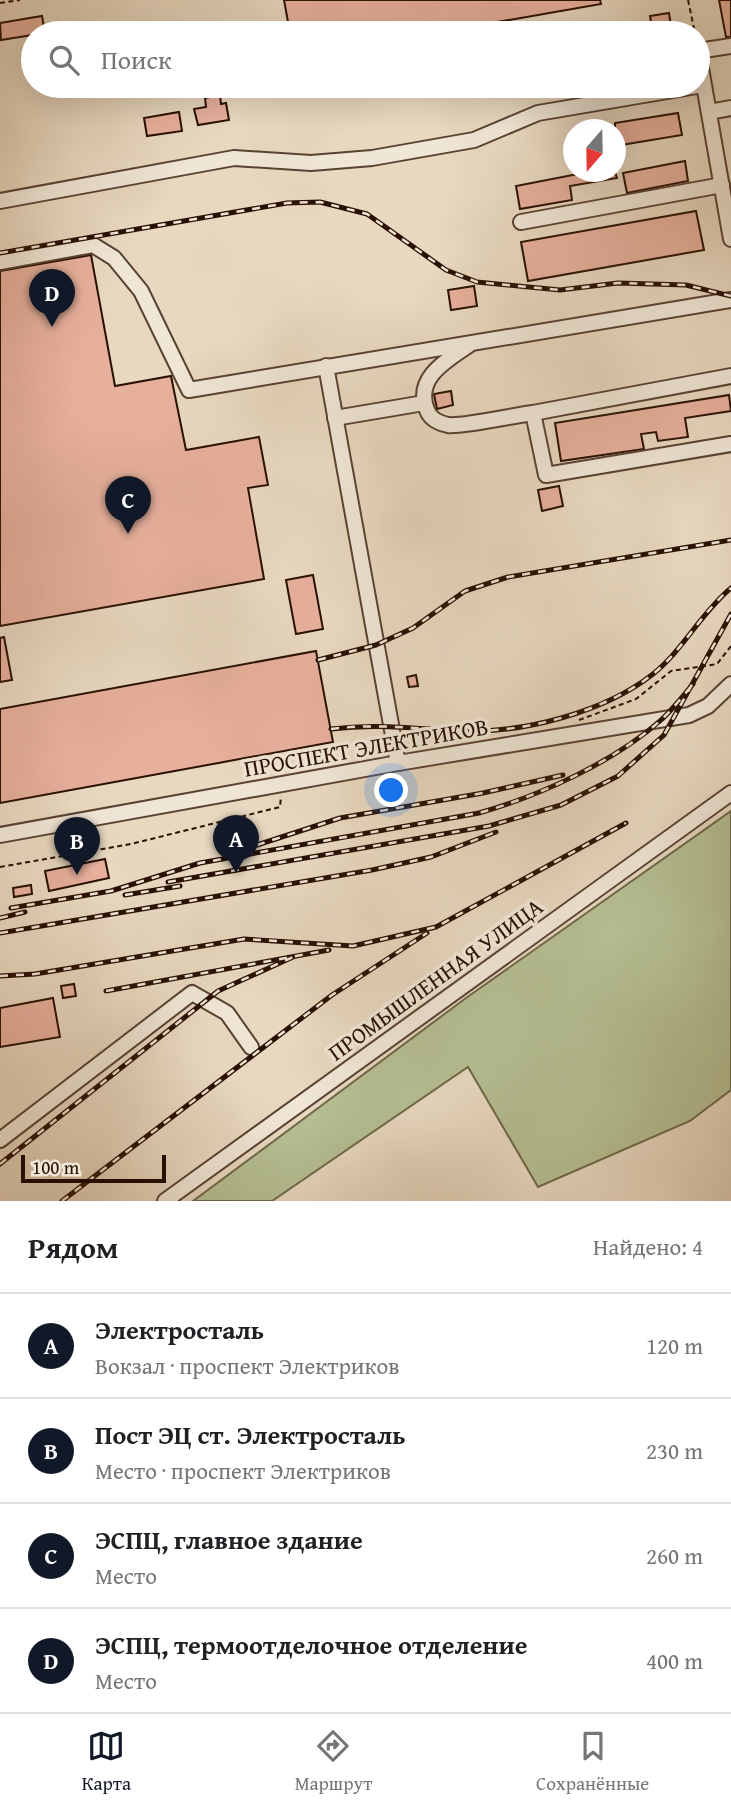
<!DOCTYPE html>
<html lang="ru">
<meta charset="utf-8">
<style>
:root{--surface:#fff;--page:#f2f2f2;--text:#202124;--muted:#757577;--line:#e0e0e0;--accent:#111827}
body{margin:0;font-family:"Gentium Book Plus",serif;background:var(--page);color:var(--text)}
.compass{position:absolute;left:563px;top:119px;width:63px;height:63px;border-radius:50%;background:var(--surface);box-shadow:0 7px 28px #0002;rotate:200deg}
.scale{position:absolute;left:21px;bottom:18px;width:145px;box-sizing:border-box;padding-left:7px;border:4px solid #291002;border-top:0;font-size:19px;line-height:24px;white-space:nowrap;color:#291002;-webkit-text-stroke:5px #f0e6d6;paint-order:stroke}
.you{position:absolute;left:392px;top:791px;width:24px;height:24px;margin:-18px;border:5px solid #fff;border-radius:50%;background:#1a73e8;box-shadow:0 0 0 10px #1a73e833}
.badge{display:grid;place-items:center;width:46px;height:46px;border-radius:50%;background:var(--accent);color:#fff;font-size:23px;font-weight:700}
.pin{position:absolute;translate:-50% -58px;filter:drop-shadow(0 2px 4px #0008)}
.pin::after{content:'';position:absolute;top:37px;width:24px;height:21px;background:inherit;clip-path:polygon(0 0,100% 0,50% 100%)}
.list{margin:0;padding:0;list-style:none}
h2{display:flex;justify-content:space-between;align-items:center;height:91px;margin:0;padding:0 28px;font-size:30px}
h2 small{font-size:23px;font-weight:400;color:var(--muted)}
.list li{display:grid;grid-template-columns:46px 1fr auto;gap:21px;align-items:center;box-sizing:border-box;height:105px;padding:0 28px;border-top:2px solid var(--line)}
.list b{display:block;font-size:26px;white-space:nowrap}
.list p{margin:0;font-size:23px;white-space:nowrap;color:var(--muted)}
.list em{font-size:23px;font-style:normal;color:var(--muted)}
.icon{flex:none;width:38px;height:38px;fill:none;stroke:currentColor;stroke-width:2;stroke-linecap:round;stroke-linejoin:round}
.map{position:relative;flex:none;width:731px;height:1201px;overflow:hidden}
.search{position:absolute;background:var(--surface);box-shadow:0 7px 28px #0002;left:21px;right:21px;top:21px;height:77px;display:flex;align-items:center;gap:18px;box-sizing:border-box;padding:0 24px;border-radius:38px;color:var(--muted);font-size:26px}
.sheet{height:511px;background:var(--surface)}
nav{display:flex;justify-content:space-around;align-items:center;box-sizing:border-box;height:98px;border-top:2px solid var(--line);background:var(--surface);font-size:19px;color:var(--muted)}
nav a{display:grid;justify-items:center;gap:4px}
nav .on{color:var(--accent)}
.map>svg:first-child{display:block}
</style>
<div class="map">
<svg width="731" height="1201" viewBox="0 0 731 1201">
<rect width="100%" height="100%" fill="#e8d8c0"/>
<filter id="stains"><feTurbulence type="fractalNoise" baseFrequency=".00286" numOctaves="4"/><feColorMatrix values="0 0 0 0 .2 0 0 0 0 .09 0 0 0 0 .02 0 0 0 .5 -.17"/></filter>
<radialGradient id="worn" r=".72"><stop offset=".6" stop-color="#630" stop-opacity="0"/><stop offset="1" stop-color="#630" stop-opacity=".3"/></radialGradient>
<polygon fill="#b5bf93" stroke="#6f684a" stroke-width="2" points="731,811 731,1090 690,1121 538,1187 468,1067 272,1201 193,1201 466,998"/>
<g fill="#e7b09d" stroke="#291002" stroke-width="2">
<polygon points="284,0 600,0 601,4 434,33 290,33"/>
<polygon points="719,0 731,0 731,37 726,37"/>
<polygon points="669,13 672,33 653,33 650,16"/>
<polygon points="42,16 45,33 1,40 0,23"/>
<polygon points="220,95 221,104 226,103 229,120 198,125 194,109 206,107 205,98"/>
<polygon points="179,112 182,131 147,136 144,118"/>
<polygon points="678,113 682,135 615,146 615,123"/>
<polygon points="685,161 688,181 627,193 623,173"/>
<polygon points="588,172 615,172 617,178 570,186 572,200 520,209 516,186"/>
<polygon points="696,211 704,250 528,281 521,242"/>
<polygon points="91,255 115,386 171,376 186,450 259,437 268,485 248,488 264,579 0,626 0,271"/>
<polygon points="474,286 477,306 451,310 448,290"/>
<polygon points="451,391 453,405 437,409 434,394"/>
<polygon points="729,395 731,411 685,418 688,437 658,441 656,432 641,434 644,449 561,461 555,423"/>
<polygon points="559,486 563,506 542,511 538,490"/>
<polygon points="313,575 323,629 296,634 286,580"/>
<polygon points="4,637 12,680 0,682 0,638"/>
<polygon points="316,651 333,742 0,803 0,709"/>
<polygon points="416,675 418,686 409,687 407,677"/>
<polygon points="105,859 109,878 49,891 45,871"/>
<polygon points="31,885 32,894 14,897 13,888"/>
<polygon points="74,984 76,996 63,998 61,986"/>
<polygon points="53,998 60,1037 0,1047 0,1008"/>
</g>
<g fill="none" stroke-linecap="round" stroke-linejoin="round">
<g stroke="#594232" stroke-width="18">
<g id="minor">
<polyline points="731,46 698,51 731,239"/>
<polyline points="709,112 731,108"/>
<polyline points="0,201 234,158 311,163 372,158 474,140 538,113 697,86"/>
<polyline points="521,222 722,185"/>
<polyline points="0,262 93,245 114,258 141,291 189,390 731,300"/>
<path d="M469,345C447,360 414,378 427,410C430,419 439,423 448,425C463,427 515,415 533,413L546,475L731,444"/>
<polyline points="326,366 398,763"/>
<polyline points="533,413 731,376"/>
<polyline points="335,418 424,403"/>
<polyline points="0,835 398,763 689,715 708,706 731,684"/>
<polyline points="0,1140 192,993 227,1013 251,1047"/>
<polyline points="165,1201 731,793"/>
</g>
</g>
<g stroke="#291002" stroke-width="2" stroke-dasharray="5 3.5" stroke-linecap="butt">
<polyline points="688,0 695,33"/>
<polyline points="0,3 20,0"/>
<polyline points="579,720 636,699 671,671 717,664 731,646"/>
<polyline points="406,745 446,742"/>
<polyline points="0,867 131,844 280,807 281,796"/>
</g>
<use href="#minor" stroke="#f0e6d6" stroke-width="14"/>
<g stroke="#291002" stroke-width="5">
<g id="rail">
<polyline points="0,253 287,203 320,202 367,214 446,270 477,282 560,290 618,283 686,285 731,296"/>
<polyline points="318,660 376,645 413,628 465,591 508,577 731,540"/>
<path d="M331,729C378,723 416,729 463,731C524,733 605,712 653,674C683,650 701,613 731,588"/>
<polyline points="257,845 340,818 483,793 563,775"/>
<polyline points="168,882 489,826 561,805 618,776 664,735 731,614"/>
<polyline points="125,895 180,886"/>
<path d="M11,908L111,891L200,863L479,813C539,796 614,762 661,720C672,710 683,696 693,684"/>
<polyline points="0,918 25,912"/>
<polyline points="0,933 372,870 431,857 496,832"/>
<polyline points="0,976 35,974 244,939 353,946 436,927 626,823"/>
<polyline points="106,991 329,950"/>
<polyline points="0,1164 218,991 293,957"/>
<polyline points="62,1201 332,995 427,933"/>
</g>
</g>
<use href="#rail" stroke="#f0e6d6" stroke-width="2.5" stroke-dasharray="8" stroke-linecap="butt"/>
</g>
<g text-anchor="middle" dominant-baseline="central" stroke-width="7" stroke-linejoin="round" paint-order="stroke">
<g font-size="23" fill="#291002" stroke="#f0e6d6">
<text transform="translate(366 747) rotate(-10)">ПРОСПЕКТ ЭЛЕКТРИКОВ</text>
<text transform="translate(435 979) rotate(-36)">ПРОМЫШЛЕННАЯ УЛИЦА</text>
</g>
</g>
<rect width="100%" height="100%" filter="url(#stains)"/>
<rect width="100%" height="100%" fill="url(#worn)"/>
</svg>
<svg class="compass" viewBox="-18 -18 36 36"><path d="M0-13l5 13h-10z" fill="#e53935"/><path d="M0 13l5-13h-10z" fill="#757577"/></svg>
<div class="scale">100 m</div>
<div class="you"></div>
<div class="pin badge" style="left:236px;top:873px">A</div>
<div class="pin badge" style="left:77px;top:875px">B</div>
<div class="pin badge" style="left:128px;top:534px">C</div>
<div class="pin badge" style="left:52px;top:327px">D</div>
<div class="search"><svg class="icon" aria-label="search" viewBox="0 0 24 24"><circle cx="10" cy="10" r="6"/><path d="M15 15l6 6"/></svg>Поиск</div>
</div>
<section class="sheet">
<h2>Рядом<small>Найдено: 4</small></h2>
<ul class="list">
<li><span class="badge">A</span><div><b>Электросталь</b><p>Вокзал · проспект Электриков</p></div><em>120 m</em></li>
<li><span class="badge">B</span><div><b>Пост ЭЦ ст. Электросталь</b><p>Место · проспект Электриков</p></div><em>230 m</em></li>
<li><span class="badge">C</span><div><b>ЭСПЦ, главное здание</b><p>Место</p></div><em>260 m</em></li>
<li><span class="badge">D</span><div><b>ЭСПЦ, термоотделочное отделение</b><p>Место</p></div><em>400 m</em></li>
</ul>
</section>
<nav>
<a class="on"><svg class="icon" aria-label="map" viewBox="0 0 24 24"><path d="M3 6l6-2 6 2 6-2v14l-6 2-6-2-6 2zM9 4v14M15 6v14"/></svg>Карта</a>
<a><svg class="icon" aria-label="directions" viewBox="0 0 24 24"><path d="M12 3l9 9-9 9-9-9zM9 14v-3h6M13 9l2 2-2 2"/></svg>Маршрут</a>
<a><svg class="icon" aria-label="saved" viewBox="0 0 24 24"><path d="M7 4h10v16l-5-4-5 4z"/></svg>Сохранённые</a>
</nav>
